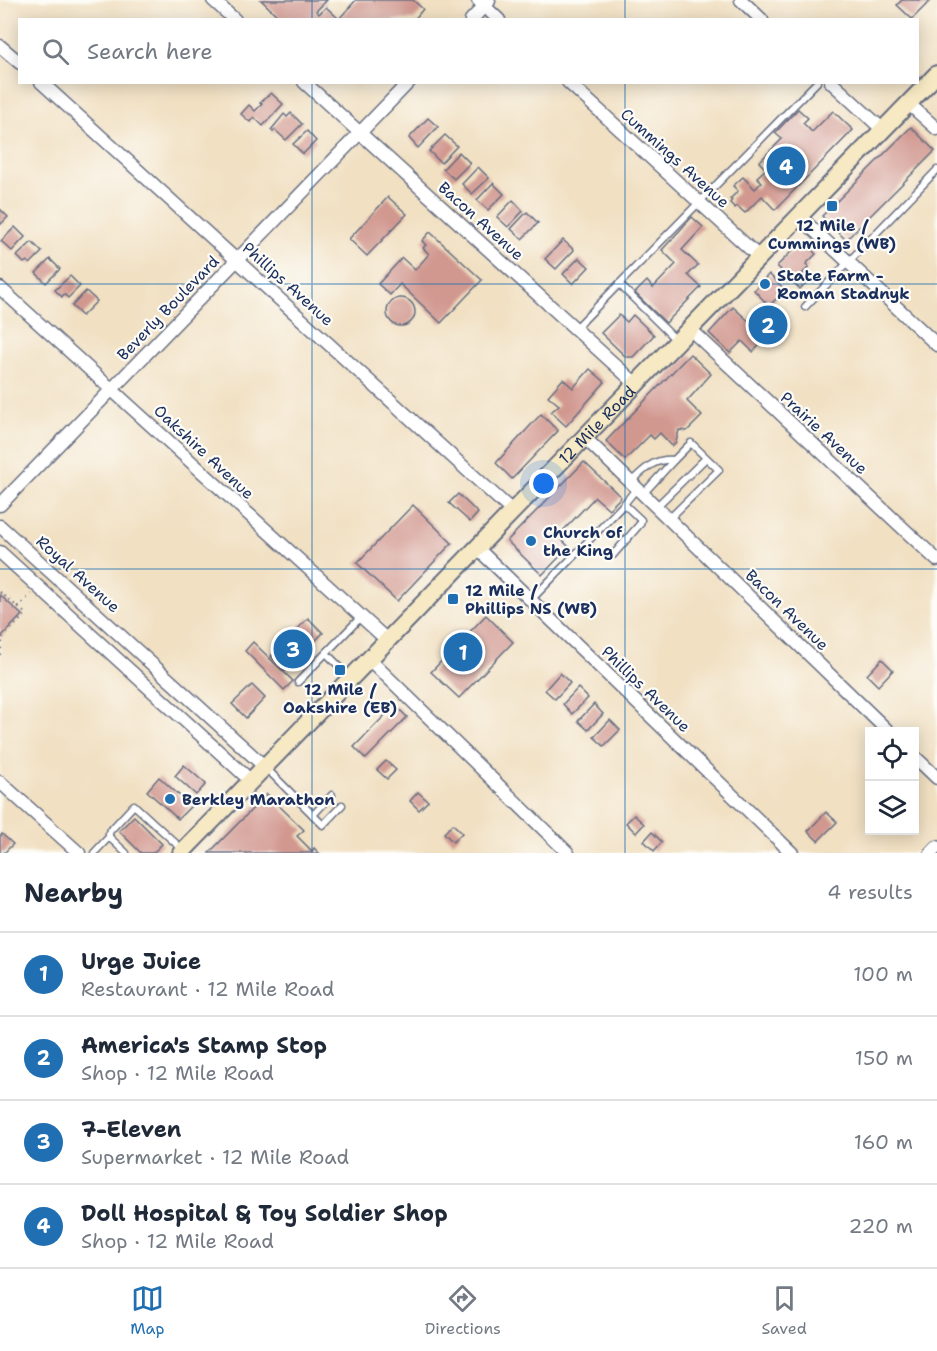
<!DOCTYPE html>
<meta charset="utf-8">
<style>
:root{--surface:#fff;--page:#f2f2f3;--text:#1f2937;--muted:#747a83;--line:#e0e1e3;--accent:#1f6fb2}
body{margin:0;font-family:"Shantell Sans",sans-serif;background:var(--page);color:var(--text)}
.controls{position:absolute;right:18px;bottom:18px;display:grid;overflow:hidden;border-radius:0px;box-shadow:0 3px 15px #0003}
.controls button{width:54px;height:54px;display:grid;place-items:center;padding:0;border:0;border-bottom:2px solid var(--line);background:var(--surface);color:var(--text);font:30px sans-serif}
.you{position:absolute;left:544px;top:484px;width:21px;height:21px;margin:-15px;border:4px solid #fff;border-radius:50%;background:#1a73e8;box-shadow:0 0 0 9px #1a73e833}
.badge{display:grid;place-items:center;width:39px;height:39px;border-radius:50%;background:var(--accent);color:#fff;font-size:20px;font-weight:700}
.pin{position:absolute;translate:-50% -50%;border:3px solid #fff;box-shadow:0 2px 6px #0006}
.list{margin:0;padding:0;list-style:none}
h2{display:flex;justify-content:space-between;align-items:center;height:78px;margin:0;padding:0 24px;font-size:26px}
h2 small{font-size:20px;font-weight:400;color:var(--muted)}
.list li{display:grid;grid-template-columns:39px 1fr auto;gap:18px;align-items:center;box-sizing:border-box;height:84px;padding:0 24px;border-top:2px solid var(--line)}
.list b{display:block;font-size:22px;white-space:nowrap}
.list p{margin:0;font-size:20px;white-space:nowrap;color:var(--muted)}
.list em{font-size:20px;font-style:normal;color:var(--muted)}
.icon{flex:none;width:33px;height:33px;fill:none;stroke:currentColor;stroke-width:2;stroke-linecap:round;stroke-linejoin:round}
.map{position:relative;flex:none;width:937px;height:853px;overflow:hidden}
.search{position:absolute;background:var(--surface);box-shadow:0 3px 15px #0003;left:18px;right:18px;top:18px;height:66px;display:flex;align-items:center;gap:15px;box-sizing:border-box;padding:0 21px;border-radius:0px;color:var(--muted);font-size:22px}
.sheet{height:414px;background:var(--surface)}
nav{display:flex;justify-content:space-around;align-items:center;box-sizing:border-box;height:84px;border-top:2px solid var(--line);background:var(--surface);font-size:16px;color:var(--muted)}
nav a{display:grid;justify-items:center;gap:3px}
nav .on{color:var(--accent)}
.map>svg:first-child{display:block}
</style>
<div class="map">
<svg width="937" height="853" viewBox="0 0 937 853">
<rect width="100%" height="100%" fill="#fdfcf7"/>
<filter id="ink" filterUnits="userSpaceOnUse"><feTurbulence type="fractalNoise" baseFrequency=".0167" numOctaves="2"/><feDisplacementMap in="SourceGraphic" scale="12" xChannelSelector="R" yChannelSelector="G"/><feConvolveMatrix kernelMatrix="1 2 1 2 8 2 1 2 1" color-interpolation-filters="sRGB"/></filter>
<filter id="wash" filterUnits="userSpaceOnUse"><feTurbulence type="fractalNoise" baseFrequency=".008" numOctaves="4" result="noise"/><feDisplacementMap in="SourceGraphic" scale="24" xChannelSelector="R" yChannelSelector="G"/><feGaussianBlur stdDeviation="1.35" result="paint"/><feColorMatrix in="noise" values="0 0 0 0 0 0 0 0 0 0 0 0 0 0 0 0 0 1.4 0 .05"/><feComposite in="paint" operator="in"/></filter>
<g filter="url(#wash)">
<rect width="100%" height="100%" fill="#f1e0c2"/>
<g id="blocks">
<g fill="#d19890">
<polygon points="261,0 327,0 316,11 319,14 326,7 339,19 356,0 413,0 423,9 414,20 282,20"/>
<polygon points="902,0 931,0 912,19 897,5"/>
<polygon points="271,93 283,104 263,126 254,117 250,122 241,114 249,105 255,111 262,104 260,103"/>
<polygon points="798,109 808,118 803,123 812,132 833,111 853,130 775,210 762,196 745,213 737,206 735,208 730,203 732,200 730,199 738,191 733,186 743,177 755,189 762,182 757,177 766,169 759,162 782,139 775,133"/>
<polygon points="291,113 302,124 286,140 275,130 273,132 271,130 284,114 287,117"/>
<polygon points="428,118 438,127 418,148 409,138"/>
<polygon points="911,127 935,151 846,240 822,216"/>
<polygon points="307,131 316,141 303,154 293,144"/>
<polygon points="445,135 457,146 441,163 429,151"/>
<polygon points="459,152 470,163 454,179 443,169"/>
<polygon points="478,167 489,178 472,194 462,184"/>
<polygon points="493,183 504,194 488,210 477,200"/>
<polygon points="388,197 407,214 367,256 349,239"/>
<polygon points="513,200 523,211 508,227 497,217"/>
<polygon points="0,209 8,217 0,225"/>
<polygon points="527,212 538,223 522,239 511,229"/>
<polygon points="692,217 703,227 682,250 698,265 688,275 701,287 666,323 635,293 647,281 653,288 676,264 662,250"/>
<polygon points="15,227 25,237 12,251 1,241"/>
<polygon points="430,232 482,280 441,323 400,284 390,295 378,284 402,258 415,270 429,254 423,248 426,245 422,241"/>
<polygon points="563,240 574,250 556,269 545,259"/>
<polygon points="802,241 816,254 806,264 809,267 802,274 808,281 800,289 777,266"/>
<polygon points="32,242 42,252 30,264 27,261 24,263 17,256"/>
<polygon points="579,258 589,267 573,284 563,274"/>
<polygon points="50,259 60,269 46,283 36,273"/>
<polygon points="769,274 785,290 769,306 754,290"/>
<polygon points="70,276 80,286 68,298 64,294 62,297 55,290"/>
<polygon points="86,291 97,301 82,316 72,306"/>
<circle cx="401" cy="312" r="14"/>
<polygon points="772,305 785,318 753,352 742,341 730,353 709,333 733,307 753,325"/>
<polygon points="619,315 627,322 633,315 654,335 633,357 626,357 601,333"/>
<polygon points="690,354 711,374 687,401 702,416 687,431 679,430 676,442 672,446 660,433 654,439 650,435 625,460 606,441"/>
<polygon points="590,369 605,382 566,426 551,412 559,405 548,396 563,379 573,388"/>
<polygon points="541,414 558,431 512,479 496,463"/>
<polygon points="584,462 621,497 609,509 595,497 558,536 569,547 542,575 507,541"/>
<polygon points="458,494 478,513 470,522 449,503"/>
<polygon points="413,505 452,543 397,601 357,563"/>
<polygon points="0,595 22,615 0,638"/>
<polygon points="486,615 513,642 459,698 431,672"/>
<polygon points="308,618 323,633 285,671 271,656"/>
<polygon points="253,642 293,681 284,690 245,651"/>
<polygon points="882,659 893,670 878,686 867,675"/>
<polygon points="560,673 570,683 555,699 545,690"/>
<polygon points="252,685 265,698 246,718 232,704"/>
<polygon points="578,688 588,698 572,714 563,704"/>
<polygon points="594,704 603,714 588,730 578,721"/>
<polygon points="395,705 407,717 366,759 354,747"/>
<polygon points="610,720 620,730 604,746 594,737"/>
<polygon points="386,761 396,770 387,779 377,770"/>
<polygon points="184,765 206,784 196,795 175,776"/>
<polygon points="159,777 191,806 178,819 147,791"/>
<polygon points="418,792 428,801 419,810 410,801"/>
<polygon points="267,794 304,830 297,836 312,851 314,848 319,853 209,853"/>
<polygon points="826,812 837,822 818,841 808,831"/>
<polygon points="634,815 644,824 636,833 626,823"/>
<polygon points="134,816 162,844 153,853 141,853 119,831"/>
<polygon points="453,824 462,833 453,842 444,833"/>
<polygon points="652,832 662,842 654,851 644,841"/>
<polygon points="2,834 13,844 4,853 0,853 0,837"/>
</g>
</g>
</g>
<g filter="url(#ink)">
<use href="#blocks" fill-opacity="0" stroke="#666d81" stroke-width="1.5"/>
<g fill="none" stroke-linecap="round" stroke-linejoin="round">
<g stroke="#666d81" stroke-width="9">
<g id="lane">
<polyline points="619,284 677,341"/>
<polyline points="805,307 937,170"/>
<polyline points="575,329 817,82"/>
<path d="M631,482C645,469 654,458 674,460L691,443L719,470L669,519"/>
<polyline points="643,494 674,460"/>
<polyline points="656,507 706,458"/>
<polyline points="613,555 640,524 641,520 624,504"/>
<polyline points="531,600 624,504 637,488"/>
<polyline points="349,676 326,653 361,617"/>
<polyline points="298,682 326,653"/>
<polyline points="265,767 323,825 342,805"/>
<polyline points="313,815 332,795"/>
<polyline points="109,837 126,853"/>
<polyline points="94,853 109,837 109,832 134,805 183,850"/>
</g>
</g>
<g stroke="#666d81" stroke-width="15">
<g id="street">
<polyline points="213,0 235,20"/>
<polyline points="478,0 499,20"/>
<polyline points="741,0 762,20"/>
<polyline points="471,20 489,1"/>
<polyline points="0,46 20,63"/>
<polyline points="41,82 512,511"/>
<polyline points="304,82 636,384"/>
<polyline points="568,82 759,257"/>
<polyline points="831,82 883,130"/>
<polyline points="909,104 937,129"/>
<polyline points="799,216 937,345"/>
<polyline points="0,288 387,640"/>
<polyline points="690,329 937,560"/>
<polyline points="584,437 889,732"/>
<polyline points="0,505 409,82"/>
<polyline points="0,526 265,767"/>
<polyline points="477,548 792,853"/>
<polyline points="0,552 251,781"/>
<polyline points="369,659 568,853"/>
<polyline points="914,756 937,778"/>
<polyline points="0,782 79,853"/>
<polyline points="931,853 937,847"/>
</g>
</g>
<g stroke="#666d81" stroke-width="20">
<g id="secondary">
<path id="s1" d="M181,853L937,74"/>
</g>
</g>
<g stroke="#666d81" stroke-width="2" stroke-dasharray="1.5 4.5" stroke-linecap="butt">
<polyline points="0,592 26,614 0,640"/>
<polyline points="18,607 31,594"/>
<polyline points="0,655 3,637"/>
</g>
<use href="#lane" stroke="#fff" stroke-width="6"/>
<use href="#street" stroke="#fff" stroke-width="12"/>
<use href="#secondary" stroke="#f6e9c3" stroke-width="16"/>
</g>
</g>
<path fill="none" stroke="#1f6fb2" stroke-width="1.5" stroke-opacity="0.55" d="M312,0V20M625,0V20M312,82V853M625,82V853M0,284H937M0,569H937"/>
<g fill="#1f6fb2" stroke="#fdfcf7" stroke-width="2">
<rect x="826" y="200" width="12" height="12" rx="3"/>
<circle cx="765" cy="284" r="6"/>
<circle cx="531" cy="541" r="6"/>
<rect x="447" y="593" width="12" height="12" rx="3"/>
<rect x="334" y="664" width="12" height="12" rx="3"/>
<circle cx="170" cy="799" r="6"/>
</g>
<g text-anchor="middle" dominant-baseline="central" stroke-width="4.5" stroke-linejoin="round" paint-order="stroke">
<g font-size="16" fill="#1b2f5e" stroke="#fdfcf7">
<text transform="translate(675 158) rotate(42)">Cummings Avenue</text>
<text transform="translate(481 221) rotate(42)">Bacon Avenue</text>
<text transform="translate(288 284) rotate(42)">Phillips Avenue</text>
<text transform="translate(168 308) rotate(-46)">Beverly Boulevard</text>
<text stroke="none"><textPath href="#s1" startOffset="597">12 Mile Road</textPath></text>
<text transform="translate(824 433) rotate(43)">Prairie Avenue</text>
<text transform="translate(204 452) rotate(43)">Oakshire Avenue</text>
<text transform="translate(78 574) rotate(42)">Royal Avenue</text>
<text transform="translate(787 610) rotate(44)">Bacon Avenue</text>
<text transform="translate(646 689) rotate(44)">Phillips Avenue</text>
</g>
<g font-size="16" font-weight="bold" fill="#1b2f5e" stroke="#fdfcf7" text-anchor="start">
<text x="832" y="225" text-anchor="middle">12 Mile /<tspan x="832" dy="18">Cummings (WB)</tspan></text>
<text x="777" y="275">State Farm -<tspan x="777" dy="18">Roman Stadnyk</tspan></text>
<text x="543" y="532">Church of<tspan x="543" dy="18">the King</tspan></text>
<text x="465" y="590">12 Mile /<tspan x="465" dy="18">Phillips NS (WB)</tspan></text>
<text x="340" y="689" text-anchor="middle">12 Mile /<tspan x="340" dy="18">Oakshire (EB)</tspan></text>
<text x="182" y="799">Berkley Marathon</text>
</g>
</g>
</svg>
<div class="controls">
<button><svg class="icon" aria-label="locate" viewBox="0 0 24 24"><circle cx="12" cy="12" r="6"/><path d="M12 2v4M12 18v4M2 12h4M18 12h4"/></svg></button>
<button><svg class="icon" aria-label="layers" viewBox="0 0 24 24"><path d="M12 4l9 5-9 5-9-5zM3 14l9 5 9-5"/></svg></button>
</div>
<div class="you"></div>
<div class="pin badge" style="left:463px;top:652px">1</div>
<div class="pin badge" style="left:768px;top:325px">2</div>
<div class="pin badge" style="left:293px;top:649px">3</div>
<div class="pin badge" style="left:786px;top:166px">4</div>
<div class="search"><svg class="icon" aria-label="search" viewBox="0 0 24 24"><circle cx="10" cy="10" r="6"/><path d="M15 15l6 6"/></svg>Search here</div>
</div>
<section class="sheet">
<h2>Nearby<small>4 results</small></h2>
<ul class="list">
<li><span class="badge">1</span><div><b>Urge Juice</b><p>Restaurant · 12 Mile Road</p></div><em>100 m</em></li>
<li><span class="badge">2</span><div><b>America's Stamp Stop</b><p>Shop · 12 Mile Road</p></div><em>150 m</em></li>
<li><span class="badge">3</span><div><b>7-Eleven</b><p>Supermarket · 12 Mile Road</p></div><em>160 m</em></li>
<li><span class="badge">4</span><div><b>Doll Hospital &amp; Toy Soldier Shop</b><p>Shop · 12 Mile Road</p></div><em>220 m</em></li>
</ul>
</section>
<nav>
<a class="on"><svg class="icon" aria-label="map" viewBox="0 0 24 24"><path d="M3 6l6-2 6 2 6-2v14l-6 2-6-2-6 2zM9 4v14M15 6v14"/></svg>Map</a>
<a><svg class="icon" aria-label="directions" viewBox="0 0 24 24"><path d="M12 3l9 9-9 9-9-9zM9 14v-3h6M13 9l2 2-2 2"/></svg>Directions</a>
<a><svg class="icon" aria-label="saved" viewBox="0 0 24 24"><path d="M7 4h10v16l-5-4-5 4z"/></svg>Saved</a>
</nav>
